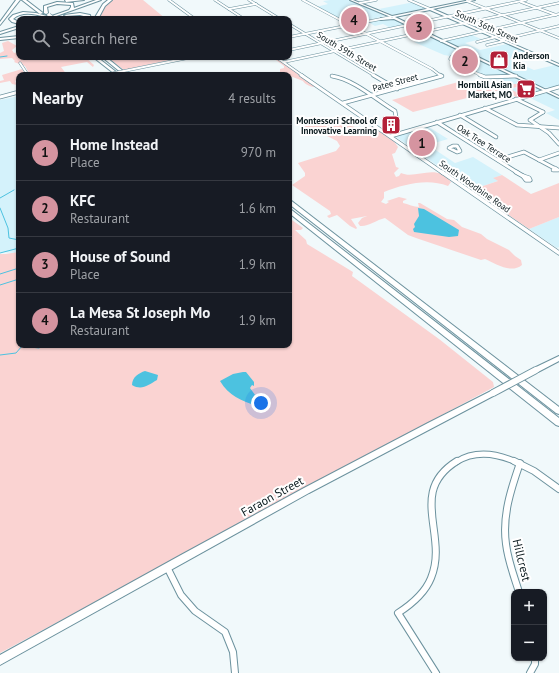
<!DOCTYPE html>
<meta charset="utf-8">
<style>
:root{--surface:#171b24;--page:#242831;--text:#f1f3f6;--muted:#9ea1a6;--line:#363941;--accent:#d594a0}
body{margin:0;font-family:"PT Sans",sans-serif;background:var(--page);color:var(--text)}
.controls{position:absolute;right:12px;bottom:12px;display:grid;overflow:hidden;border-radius:8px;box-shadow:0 1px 3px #0004}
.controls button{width:36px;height:36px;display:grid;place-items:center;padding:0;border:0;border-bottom:1px solid var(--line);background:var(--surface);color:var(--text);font:20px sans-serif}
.you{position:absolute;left:261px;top:403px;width:14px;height:14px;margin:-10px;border:3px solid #fff;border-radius:50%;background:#1a73e8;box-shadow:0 0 0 6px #1a73e833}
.badge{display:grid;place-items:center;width:26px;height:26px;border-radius:50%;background:var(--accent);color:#111;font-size:13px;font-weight:700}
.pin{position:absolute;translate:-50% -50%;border:2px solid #fff;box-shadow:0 1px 4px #0006}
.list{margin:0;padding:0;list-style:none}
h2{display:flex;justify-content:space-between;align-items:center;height:52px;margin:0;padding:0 16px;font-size:17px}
h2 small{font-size:13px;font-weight:400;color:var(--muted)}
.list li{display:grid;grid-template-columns:26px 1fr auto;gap:12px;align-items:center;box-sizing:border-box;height:56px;padding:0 16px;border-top:1px solid var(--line)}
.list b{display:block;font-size:15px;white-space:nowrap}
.list p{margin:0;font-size:13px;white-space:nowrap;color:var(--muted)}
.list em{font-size:13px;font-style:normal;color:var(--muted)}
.icon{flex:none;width:22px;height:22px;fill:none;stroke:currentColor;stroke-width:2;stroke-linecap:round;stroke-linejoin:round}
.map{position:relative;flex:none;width:559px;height:673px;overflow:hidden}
.search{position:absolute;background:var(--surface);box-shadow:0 1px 3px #0004;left:16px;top:16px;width:276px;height:44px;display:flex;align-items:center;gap:10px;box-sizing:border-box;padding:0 14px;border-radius:8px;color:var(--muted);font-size:15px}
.panel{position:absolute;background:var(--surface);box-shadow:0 1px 3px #0004;left:16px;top:72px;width:276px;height:276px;border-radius:8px}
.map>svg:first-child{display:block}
</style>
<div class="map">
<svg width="559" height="673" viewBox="0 0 559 673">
<rect width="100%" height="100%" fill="#f1f9fb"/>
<g fill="#d4f2fb">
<polygon points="330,0 348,0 374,10 385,16 350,24 316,7 328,4 323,1"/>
<polygon points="414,2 428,8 393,15 379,9"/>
<polygon points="384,19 395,20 405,25 391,28 383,24 375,26 368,22"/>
<polygon points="423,33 463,52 463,53 450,56 444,55 414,42 421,40 412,35"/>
<polygon points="472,35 481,39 465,43 480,50 507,44 528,53 509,59 534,70 555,65 559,66 559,86 550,88 541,87 445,41"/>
<polygon points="466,54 510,75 491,77 477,73 451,58"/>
<polygon points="513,77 541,90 541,91 524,96 509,89 525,85 508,84 501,78"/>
<polygon points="547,93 559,99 559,120 546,113 555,110 528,97"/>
<polygon points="19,96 19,259 15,253 0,252 0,100"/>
<polygon points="427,126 448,139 428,145 455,163 473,157 502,175 494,178 498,181 480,187 468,179 461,182 396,137"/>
<polygon points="559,217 559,247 557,248 529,229"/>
</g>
<g fill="#fad3d2">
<polygon points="112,0 143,0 166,19 98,19 107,4"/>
<polygon points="8,41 17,46 12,50 14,53 19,52 19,57 85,57 94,65 93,67 87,62 61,67 67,75 30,75 25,66 14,62 15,61 12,58 0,59 0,53 4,51 2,43"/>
<polygon points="107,57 179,57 179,58 124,70"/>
<path d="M272,57H275L318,87C314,88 305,85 303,81L280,72V69L284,68V66Z"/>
<polygon points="22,69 26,75 19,75 19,79 15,81 17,85 12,84 10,81 0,83 0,81 4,80 2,75"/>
<polygon points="462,81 472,86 489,83 505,82 508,84 526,84 510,89 524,96 518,98 503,90 490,92 413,112 392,100"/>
<path d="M325,119C340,120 359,133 373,126L393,140L398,147L395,153L392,154L396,167L399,168L394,173L396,177L399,176L401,173C416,180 436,162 451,182L448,186C428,178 404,184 384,192V198L381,202L386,204L389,202L387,201L399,197L407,199L403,201V203C408,204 414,207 419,207L418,203H420L447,219L454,220L462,227L481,234L487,239L509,250L515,256L521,260L522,265C511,274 496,264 485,259L481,260L416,238L408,235L385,218C376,220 368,227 360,226L358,223L362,218L367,216L351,219L357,228L356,229L350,226L337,215L329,218L327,216L331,214L330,211L292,185L305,176V173L298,163L336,151L340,146L337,141L323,134L322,132L316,127L308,130L303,127L312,124L322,123Z"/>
<polygon points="502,175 531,194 559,183 559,217 529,229 461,182 468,179 480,187 498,181 493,178"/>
<polygon points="292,220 303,228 301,230 295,230 306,240 307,244 353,272 352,276 439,339 493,382 494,387 0,653 0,254 5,254 19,252 19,345 289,345 289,222"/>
</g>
<g fill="#4cc2e0">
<polygon points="418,208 424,209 459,230 458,236 449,237 414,232 413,229 415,227 414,224 419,216"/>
<path d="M145,371L158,375L157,380C148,385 142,391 132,385C132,377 139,373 145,371Z"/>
<path d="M243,372H246L254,382V386L252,385L250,388L258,399L259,404L256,406C241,400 229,396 220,381L233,374Z"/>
</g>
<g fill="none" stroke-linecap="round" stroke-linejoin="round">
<g stroke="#4cc2e0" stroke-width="1">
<polyline points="0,57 7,56"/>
<polyline points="0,198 14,190"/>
<polyline points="0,208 8,228 9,238 19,240"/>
<polyline points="0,253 19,248"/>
<polyline points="0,274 19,268"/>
<polyline points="0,285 19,279"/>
<polyline points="0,355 16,353 22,346 39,348 44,345"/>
</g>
<g stroke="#6c929e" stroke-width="3">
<g id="minor-far4">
<polyline points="169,0 195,19"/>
<polyline points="215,0 244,19"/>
<polyline points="249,0 280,19"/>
<polyline points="303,0 432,69 441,76"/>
<polyline points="409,0 430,9"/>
<polyline points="467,1 559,38"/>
<polyline points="521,2 556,15"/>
<polyline points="360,3 376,0"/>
<polyline points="229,9 256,4"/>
<polyline points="289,24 375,76"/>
<polyline points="289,37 391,17"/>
<polyline points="501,40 559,26"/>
<polyline points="441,41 559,14"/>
<polyline points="477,42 496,37"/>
<polyline points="487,45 504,41"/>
<polyline points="289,50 526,0"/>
<polyline points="466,53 451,57 450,59 482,76"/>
<polyline points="276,57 303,76"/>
<polyline points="284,62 559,3"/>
<polyline points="20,63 28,75"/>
<polyline points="129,70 193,57"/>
<polyline points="104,75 109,74"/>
</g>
</g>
<g stroke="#6c929e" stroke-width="4.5">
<g id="minor-far3">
<polyline points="104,75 106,75"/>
<polyline points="301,75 443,173"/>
<polyline points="373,75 397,89"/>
<polyline points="480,75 485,77 516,76"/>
<path d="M332,76C355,80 375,99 395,111L396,117"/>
<polyline points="0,97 19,92"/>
<polyline points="516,99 543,112"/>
<polyline points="343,103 442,76 440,75"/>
<polyline points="485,108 517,125 559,128"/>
<polyline points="543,112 530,120 549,133 559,144"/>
<polyline points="460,115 496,137"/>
<polyline points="437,122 518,173"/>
<polyline points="391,136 559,87"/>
<polygon points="453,146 457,146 460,151 457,152 449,148"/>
<polyline points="498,160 524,152 554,168"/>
<polyline points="539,160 559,153"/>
<polygon points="555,168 558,170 553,170"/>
</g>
</g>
<g stroke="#6c929e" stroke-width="5">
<g id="minor-far2">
<polyline points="442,172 559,253"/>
<polyline points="516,172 523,176"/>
<polygon points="523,176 529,178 530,180 526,180"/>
</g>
</g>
<g stroke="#6c929e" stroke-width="7">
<path id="minor-far1" d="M456,462C475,450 496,453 516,462"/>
</g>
<g stroke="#6c929e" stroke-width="8">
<g id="minor">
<polyline points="514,461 534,471 559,489"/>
<polyline points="167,567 181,595 195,611 225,632 233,652 235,673"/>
<path d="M519,592C514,576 508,561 506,544C502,516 511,489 520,463"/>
<path d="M436,673L398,613C412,604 425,593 431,578C449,535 407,492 457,461"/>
<polyline points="530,673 535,664 535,658"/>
</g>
</g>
<g stroke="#6c929e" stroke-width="2">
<g id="major">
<polygon points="350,0 353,0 392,16 470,0 475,0 433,9 559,64 559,66 430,10 395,17 559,96 559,98 394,19 380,20 381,18 393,18"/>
<polygon points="559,356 559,361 538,372 534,372 533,370 534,368"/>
<polygon points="493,390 495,391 496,393 495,395 309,493 0,665 0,655 181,555 304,488 428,423"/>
</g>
</g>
<g stroke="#6c929e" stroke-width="2">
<g id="highway">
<polygon points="16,0 20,0 0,25 0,22"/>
<polygon points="22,0 26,0 43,13 40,14"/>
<polygon points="65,0 84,0 66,2"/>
<polygon points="96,0 101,0 48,19 43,19 69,10 71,7 71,5 57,4 47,7 48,13 46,14 44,13 44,6 57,2 73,3 74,8"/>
<polygon points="108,0 112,0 105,6 98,19 94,19 103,4"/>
<path d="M23,12L36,13L47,16L45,17C34,14 22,11 13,19L19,22V24L12,22L9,19L13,15Z"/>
<polygon points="80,13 90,15 91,19 87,19 87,17 80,15 66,16 64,15"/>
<polygon points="19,26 19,28 0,34 0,32"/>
<polygon points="19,36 19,38 0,40 0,38"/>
<polygon points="93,57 97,57 120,75 116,75"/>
<polygon points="102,57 106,57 128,75 124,75"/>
<polygon points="289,199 559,407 559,414 556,413 289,204"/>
<polygon points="289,208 559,418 559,426 556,425 289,213"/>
</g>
</g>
<use href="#minor-far4" stroke="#fff" stroke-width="2"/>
<use href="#minor-far3" stroke="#fff" stroke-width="3"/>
<use href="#minor-far2" stroke="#fff" stroke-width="3.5"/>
<use href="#minor-far1" stroke="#fff" stroke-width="5"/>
<use href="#minor" stroke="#fff" stroke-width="6"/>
<use href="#major" fill="#fff" fill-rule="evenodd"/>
<use href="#highway" fill="#fff" fill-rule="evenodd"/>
<g stroke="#6c929e" stroke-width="3" stroke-linecap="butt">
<polyline id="minor-bridge" points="109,74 129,70"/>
</g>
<g stroke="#6c929e" stroke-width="8" stroke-linecap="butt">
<polyline id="major-bridge" points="493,393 536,370"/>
</g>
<g stroke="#6c929e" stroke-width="4.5" stroke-linecap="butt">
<polyline id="highway-bridge" points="49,15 54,19"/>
</g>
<use href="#minor-bridge" stroke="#fff" stroke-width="2"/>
<use href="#major-bridge" stroke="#fff" stroke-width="6"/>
<use href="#highway-bridge" stroke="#fff" stroke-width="3.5"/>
</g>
<defs>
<g id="shop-square" transform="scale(1)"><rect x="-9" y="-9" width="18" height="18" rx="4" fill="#b32038" stroke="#fff"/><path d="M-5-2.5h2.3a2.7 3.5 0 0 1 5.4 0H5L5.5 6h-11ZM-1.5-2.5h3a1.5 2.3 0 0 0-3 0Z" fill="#fff"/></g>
<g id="supermarket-square" transform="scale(1)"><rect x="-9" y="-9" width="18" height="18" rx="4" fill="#b32038" stroke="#fff"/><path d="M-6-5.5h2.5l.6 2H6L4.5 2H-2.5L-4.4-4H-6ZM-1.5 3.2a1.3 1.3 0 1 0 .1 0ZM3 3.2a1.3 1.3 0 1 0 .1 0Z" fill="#fff"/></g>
<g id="building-square" transform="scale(1)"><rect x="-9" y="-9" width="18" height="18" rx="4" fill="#b32038" stroke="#fff"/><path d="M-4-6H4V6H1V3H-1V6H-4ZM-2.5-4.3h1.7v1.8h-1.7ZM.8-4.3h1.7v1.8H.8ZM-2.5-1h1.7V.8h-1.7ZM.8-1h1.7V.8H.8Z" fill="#fff"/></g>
</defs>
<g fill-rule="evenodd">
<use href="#shop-square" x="499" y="60"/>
<use href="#supermarket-square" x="526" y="89"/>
<use href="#building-square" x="391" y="125"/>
</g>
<g text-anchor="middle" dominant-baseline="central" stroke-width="4" stroke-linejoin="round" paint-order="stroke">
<g font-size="9" fill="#0a1a1e" stroke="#fff">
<text transform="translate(487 26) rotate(24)">South 36th Street</text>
<text transform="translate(347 51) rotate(31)">South 39th Street</text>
<text transform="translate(395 82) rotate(-15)">Patee Street</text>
<text transform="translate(484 143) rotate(33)">Oak Tree Terrace</text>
<text transform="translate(475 186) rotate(35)">South Woodbine Road</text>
</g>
<g font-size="9" font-weight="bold" fill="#0a1a1e" stroke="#fff" text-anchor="end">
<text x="513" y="55" text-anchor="start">Anderson<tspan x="513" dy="10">Kia</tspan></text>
<text x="512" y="84">Hornbill Asian<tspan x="512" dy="10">Market, MO</tspan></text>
<text x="377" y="120">Montessori School of<tspan x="377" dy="10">Innovative Learning</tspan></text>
</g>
<g font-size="12" fill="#0a1a1e" stroke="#fff">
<text transform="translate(272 496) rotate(-29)">Faraon Street</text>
<text transform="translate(522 560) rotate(76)">Hillcrest</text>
</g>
</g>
</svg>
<div class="controls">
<button>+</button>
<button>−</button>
</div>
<div class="you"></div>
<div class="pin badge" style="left:422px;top:143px">1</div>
<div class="pin badge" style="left:465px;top:61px">2</div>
<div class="pin badge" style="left:419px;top:27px">3</div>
<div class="pin badge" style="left:354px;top:20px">4</div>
<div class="search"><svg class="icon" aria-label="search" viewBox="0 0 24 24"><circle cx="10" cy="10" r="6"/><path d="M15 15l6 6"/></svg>Search here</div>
<section class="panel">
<h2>Nearby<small>4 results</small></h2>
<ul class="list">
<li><span class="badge">1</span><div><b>Home Instead</b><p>Place</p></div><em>970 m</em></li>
<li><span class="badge">2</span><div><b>KFC</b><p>Restaurant</p></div><em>1.6 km</em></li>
<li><span class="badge">3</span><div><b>House of Sound</b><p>Place</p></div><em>1.9 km</em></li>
<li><span class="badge">4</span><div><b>La Mesa St Joseph Mo</b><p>Restaurant</p></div><em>1.9 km</em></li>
</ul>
</section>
</div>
